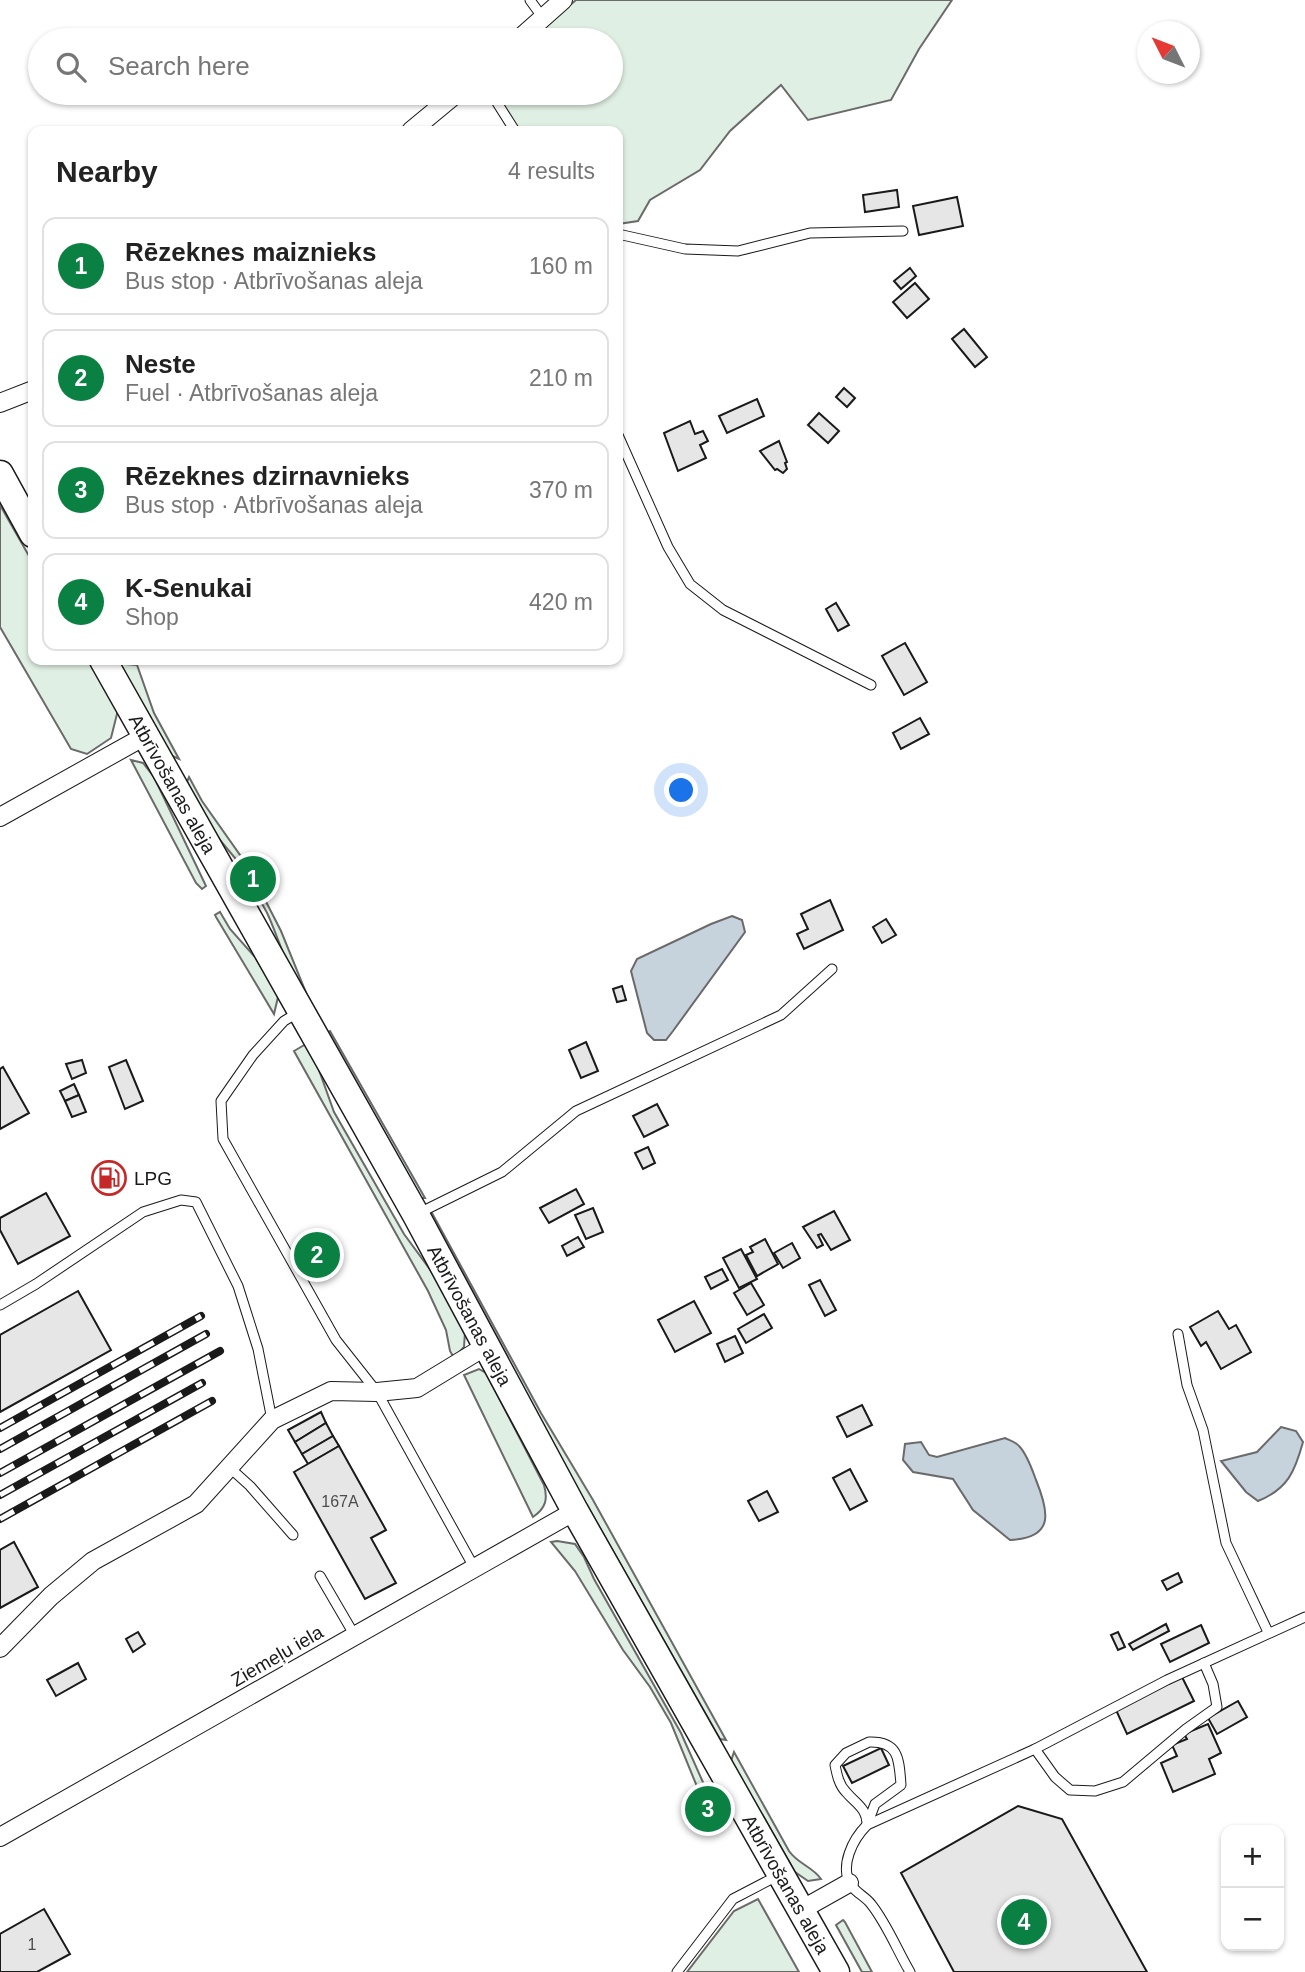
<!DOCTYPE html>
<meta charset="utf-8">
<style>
:root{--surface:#fff;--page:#f2f2f2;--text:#222;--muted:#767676;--line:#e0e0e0;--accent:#0b8043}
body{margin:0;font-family:Arial,sans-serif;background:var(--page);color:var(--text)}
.controls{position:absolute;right:21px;bottom:21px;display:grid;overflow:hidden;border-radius:14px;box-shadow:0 2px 5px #0004}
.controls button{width:63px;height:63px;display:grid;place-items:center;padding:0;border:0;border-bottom:2px solid var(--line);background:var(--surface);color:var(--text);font:35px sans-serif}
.compass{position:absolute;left:1137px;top:21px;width:63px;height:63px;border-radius:50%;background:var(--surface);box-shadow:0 2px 5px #0004;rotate:312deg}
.you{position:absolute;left:682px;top:791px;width:24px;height:24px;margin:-18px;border:5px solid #fff;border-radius:50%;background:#1a73e8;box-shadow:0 0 0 10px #1a73e833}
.badge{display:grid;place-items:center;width:46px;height:46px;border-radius:50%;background:var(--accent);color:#fff;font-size:23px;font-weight:700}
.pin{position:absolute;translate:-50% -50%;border:4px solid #fff;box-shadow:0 2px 7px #0006}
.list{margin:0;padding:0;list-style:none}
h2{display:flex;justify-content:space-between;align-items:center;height:91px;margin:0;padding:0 28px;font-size:30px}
h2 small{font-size:23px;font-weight:400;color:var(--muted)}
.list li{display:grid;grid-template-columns:46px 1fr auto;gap:21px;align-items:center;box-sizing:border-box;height:98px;margin:0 14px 14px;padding:0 14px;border:2px solid var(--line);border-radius:14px}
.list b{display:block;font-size:26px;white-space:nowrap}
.list p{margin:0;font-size:23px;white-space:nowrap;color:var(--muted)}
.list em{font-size:23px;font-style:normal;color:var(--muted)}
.icon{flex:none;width:38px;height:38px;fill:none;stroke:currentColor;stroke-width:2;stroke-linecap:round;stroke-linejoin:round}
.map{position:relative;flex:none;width:1305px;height:1972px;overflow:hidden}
.search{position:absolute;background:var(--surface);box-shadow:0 2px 5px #0004;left:28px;top:28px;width:595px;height:77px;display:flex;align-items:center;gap:18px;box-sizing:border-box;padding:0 24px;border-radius:38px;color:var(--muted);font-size:26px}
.panel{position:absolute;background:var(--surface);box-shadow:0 2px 5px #0004;left:28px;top:126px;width:595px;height:539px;border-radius:14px}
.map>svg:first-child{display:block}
</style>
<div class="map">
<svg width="1305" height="1972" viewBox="0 0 1305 1972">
<rect width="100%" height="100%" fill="#fff"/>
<g fill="#e0efe3" stroke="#6a6a6a" stroke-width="2">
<polygon points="576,0 952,0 919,49 891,100 808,120 781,85 730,131 700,170 650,200 638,221 618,224 618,131 515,131 495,93 611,93 611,40 529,40"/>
<polygon points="0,505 33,563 33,660 88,660 118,710 111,738 87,754 71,749 0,627"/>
<polygon points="115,660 125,664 137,665 154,713 179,759 170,755 148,713"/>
<polygon points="131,760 143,763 154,777 206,886 202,889 196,883"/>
<polygon points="189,777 202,801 247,865 245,870 209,827 187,782"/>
<path d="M259,888L281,931L307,995C292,984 277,934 268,915C264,906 258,898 254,890Z"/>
<polygon points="220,912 230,929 255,957 275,990 278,997 274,1014 216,917 215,915"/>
<polygon points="330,1031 425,1198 420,1198 326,1033"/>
<polygon points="306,1044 315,1059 334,1112 404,1234 437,1279 465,1332 464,1347 454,1358 450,1351 446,1330 428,1291 294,1051"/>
<polygon points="432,1213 541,1413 593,1500 726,1740 720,1739 532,1409 429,1216"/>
<path d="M479,1369L486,1373L544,1485C548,1499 546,1508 533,1517L464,1375Z"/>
<polygon points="557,1541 575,1544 584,1557 594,1579 681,1733 706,1789 703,1791 698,1789 671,1723 650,1687 623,1650 575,1571 551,1542"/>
<path d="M734,1752L789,1851C798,1864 813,1867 821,1879L808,1881L795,1872L731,1761Z"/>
<polygon points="758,1899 799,1972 687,1972 734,1911"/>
<polygon points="843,1920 845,1922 872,1972 862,1972 836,1925"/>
</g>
<g fill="#c6d2dc" stroke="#6a6a6a" stroke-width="2">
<polygon points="732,916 742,920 745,932 673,1031 666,1040 654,1040 647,1033 631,971 637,959 711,924"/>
<path d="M1281,1427L1296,1431L1303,1442C1295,1471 1288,1489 1258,1501L1246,1492L1221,1461L1257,1452Z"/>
<path d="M1005,1438C1009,1440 1016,1442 1019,1446C1027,1454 1032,1469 1036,1480C1049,1512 1055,1538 1010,1540L973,1510L953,1479L913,1472L903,1460L905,1444L921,1442L929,1455L937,1457Z"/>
</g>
<g fill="#e6e6e6" stroke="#1a1a1a" stroke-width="2">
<polygon points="897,190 899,207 865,212 863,195"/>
<polygon points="957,197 963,226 919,235 913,206"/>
<polygon points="910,268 916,276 901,289 894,281"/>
<polygon points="915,283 929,299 907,318 893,302"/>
<polygon points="964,329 987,357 975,367 952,339"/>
<polygon points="844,388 855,398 847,407 836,397"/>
<polygon points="757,399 764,416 727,433 719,416"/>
<polygon points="819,413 839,431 828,443 808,425"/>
<polygon points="690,421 695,434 703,431 708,441 700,445 706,458 678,471 664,433"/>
<polygon points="779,441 787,462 785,463 787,469 783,473 777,469 775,470 760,451"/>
<polygon points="836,603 849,625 838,631 826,609"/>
<polygon points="905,643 927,682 904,695 882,656"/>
<polygon points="920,718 929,734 901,749 893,733"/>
<polygon points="830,900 843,930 804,949 797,934 808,929 801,914"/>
<polygon points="886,919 896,935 882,943 873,927"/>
<polygon points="622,986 626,1000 617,1002 613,989"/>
<polygon points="586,1042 598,1071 581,1078 569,1050"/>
<polygon points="82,1060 86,1073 72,1079 66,1064"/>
<polygon points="126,1060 143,1101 125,1109 109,1067"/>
<polygon points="3,1067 29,1113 0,1129 0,1069"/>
<polygon points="74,1084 79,1095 65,1101 60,1091"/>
<polygon points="79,1095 86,1112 72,1117 65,1101"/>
<polygon points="657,1104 668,1125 644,1137 633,1116"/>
<polygon points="648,1147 655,1163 643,1169 635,1153"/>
<polygon points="576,1189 584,1204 549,1223 540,1208"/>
<polygon points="46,1193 70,1236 18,1264 0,1230 0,1218"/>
<polygon points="593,1208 603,1232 586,1239 575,1215"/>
<polygon points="834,1211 850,1240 831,1250 821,1234 818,1235 823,1245 817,1248 803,1227"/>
<polygon points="578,1237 584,1247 567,1256 562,1246"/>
<polygon points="765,1239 778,1264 757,1276 746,1255 753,1252 750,1247"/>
<polygon points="792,1243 800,1258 783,1268 774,1253"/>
<polygon points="741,1249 757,1279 739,1288 723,1258"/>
<polygon points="722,1269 728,1280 711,1289 705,1277"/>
<polygon points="820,1280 836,1310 825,1316 809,1285"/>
<polygon points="751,1283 764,1305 747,1315 734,1293"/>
<polygon points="78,1291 111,1350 0,1412 0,1335"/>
<polygon points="694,1301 711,1333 675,1352 658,1320"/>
<polygon points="1218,1311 1229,1329 1236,1325 1251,1352 1221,1369 1206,1342 1201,1346 1190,1327"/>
<polygon points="764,1314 772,1328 746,1343 738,1329"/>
<polygon points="735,1336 743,1353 725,1362 717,1344"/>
<polygon points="862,1405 872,1425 847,1437 837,1417"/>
<polygon points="321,1412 326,1423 295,1442 288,1430"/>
<polygon points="326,1423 333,1436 302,1454 295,1442"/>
<polygon points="333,1436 339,1446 308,1464 302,1454"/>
<polygon points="339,1446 386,1530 371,1538 396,1583 365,1599 294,1472"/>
<polygon points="850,1469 867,1501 850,1510 833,1478"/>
<polygon points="767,1491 778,1512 759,1521 748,1501"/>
<polygon points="14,1542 38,1587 0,1608 0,1550"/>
<polygon points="1178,1573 1182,1582 1167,1590 1162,1581"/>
<polygon points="1166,1624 1169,1631 1133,1650 1129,1644"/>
<polygon points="1201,1625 1209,1643 1170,1662 1161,1644"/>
<polygon points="138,1632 145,1644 133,1652 126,1639"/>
<polygon points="1118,1632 1125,1647 1118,1650 1111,1635"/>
<polygon points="78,1663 86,1679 56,1696 47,1680"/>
<polygon points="1182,1677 1194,1701 1127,1734 1116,1710"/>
<polygon points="1238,1701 1247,1717 1217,1734 1208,1718"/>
<polygon points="1208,1724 1221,1753 1209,1759 1215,1774 1173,1792 1161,1763 1177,1756 1172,1745 1187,1739 1184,1734"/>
<polygon points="881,1748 889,1765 852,1783 843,1766"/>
<polygon points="1018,1806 1062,1819 1147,1972 954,1972 901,1873"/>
<polygon points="44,1909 70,1954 37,1972 0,1972 0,1934"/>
</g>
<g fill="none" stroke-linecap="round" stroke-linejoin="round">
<g stroke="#1a1a1a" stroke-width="11">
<g id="service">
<polyline points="530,0 543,18"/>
<polyline points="491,93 515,131"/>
<polyline points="618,234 685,249 738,251 810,233 903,231"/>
<polyline points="618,435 668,547 690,584 723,610 871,685"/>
<polyline points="299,1012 284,1021 253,1055 221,1101 223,1139 336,1340 377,1392 475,1569"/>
<polyline points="417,1214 502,1172 576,1111 781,1015 832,969"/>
<polyline points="0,1305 36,1284 143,1212 181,1200 196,1202 238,1286 258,1349 272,1420"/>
<polyline points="1178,1334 1187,1385 1203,1430 1226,1543 1268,1632"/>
<polyline points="229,1467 250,1486 293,1535"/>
<polyline points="320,1576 355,1636"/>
<path d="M869,1742C899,1741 899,1759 901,1785L875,1804L867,1825C867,1808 856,1804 846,1792C839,1785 837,1775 835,1765L846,1753Z"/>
<polyline points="1035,1749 1055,1777 1070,1790 1095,1791 1123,1782 1186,1729 1217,1707 1213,1684 1204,1663"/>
<polyline points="677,1972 733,1899 779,1875"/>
<path d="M910,1972C897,1950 887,1924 871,1904C866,1897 856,1893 851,1885C839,1866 853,1839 867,1825L1035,1749L1167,1680L1305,1617"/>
</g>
</g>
<g stroke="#1a1a1a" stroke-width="20">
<g id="minor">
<polyline points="518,40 563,0"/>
<polyline points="411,131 457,93"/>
<polyline points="0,403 33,390"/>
<polyline points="0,817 145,736"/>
<polyline points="0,1648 51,1596 93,1561 196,1504 272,1420 331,1391 377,1392 417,1388 486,1346"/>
<polyline points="0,1837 575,1511"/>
<polyline points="801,1910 849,1883"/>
</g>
</g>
<g stroke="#1a1a1a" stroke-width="29">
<g id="primary">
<polyline points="0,474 33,534"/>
<path id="s1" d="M103,660L416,1215L575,1511L836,1972"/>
</g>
</g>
<use href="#service" stroke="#fff" stroke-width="9"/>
<use href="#minor" stroke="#fff" stroke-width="18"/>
<use href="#primary" stroke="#fff" stroke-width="26"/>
<g stroke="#1a1a1a" stroke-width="8">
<g id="rail">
<polyline points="0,1428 201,1316"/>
<polyline points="0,1449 206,1334"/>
<polyline points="0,1473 220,1351"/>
<polyline points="0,1495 202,1383"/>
<polyline points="0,1519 212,1401"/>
</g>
</g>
<use href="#rail" stroke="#fff" stroke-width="5" stroke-dasharray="16" stroke-linecap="butt"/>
</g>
<defs>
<g id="fuel-ring" transform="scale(1.75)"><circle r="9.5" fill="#fff" stroke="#c62828" stroke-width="1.5"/><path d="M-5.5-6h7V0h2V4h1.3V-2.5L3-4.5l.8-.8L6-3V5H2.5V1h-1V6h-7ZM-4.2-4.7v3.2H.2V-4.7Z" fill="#c62828"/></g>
</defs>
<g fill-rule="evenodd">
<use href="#fuel-ring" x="109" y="1178"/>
</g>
<g text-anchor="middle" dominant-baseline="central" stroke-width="5" stroke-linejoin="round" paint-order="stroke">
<g font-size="16" fill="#4d4d4d">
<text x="340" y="1501">167A</text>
<text x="32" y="1944">1</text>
</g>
<g font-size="19" fill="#1a1a1a" stroke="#fff">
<text stroke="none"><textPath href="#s1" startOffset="142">Atbrīvošanas aleja</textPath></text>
<text stroke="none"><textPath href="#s1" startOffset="751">Atbrīvošanas aleja</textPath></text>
<text transform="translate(277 1656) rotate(-30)">Ziemeļu iela</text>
<text stroke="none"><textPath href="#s1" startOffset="1402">Atbrīvošanas aleja</textPath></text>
</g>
<g font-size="19" fill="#1a1a1a" stroke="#fff" text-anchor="start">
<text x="134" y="1178">LPG</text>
</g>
</g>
</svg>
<div class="controls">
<button>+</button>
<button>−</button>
</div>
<svg class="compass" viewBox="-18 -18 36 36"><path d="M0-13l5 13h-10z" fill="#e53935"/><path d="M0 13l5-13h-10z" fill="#767676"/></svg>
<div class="you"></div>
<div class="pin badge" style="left:253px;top:879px">1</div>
<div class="pin badge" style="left:317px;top:1255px">2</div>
<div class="pin badge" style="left:708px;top:1809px">3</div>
<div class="pin badge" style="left:1024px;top:1922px">4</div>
<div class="search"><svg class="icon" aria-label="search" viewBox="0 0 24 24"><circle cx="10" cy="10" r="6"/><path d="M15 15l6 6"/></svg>Search here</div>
<section class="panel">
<h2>Nearby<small>4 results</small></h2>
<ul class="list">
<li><span class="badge">1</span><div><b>Rēzeknes maiznieks</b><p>Bus stop · Atbrīvošanas aleja</p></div><em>160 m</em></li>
<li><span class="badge">2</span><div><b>Neste</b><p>Fuel · Atbrīvošanas aleja</p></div><em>210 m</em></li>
<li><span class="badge">3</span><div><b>Rēzeknes dzirnavnieks</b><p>Bus stop · Atbrīvošanas aleja</p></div><em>370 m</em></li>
<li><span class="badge">4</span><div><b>K-Senukai</b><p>Shop</p></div><em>420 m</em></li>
</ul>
</section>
</div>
